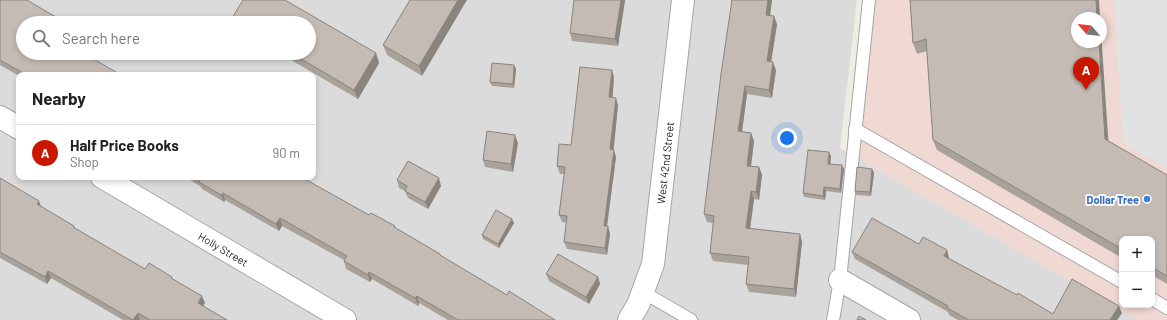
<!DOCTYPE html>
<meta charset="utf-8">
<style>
:root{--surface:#fff;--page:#f6f6f6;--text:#222;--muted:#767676;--line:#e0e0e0;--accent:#ca1702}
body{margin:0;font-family:Barlow,sans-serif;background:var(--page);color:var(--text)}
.controls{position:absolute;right:12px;bottom:12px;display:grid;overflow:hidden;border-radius:8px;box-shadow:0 2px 6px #0003}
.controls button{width:36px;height:36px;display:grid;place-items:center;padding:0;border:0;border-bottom:1px solid var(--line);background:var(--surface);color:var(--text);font:20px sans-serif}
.compass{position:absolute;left:1071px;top:12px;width:36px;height:36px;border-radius:50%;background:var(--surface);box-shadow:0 2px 6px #0003;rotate:298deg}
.you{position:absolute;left:787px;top:138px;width:14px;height:14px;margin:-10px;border:3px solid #fff;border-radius:50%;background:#1a73e8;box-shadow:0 0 0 6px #1a73e833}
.badge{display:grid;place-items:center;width:26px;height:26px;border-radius:50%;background:var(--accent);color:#fff;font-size:13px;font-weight:700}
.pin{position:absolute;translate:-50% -33px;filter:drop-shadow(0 1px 2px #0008)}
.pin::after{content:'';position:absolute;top:21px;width:14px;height:12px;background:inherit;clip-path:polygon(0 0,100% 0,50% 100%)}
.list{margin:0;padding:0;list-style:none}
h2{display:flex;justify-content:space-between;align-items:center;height:52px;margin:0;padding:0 16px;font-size:17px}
h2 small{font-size:13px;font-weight:400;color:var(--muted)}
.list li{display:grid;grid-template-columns:26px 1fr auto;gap:12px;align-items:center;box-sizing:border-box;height:56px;padding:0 16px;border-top:1px solid var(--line)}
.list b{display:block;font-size:15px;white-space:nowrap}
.list p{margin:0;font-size:13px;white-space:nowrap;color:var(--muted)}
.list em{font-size:13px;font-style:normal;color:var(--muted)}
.icon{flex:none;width:22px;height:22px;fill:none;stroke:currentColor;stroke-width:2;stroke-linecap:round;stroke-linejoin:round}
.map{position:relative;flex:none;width:1167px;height:320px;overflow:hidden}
.search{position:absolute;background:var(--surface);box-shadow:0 2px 6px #0003;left:16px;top:16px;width:300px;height:44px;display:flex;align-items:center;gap:10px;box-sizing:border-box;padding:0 14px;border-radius:22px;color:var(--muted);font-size:15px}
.panel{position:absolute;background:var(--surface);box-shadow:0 2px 6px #0003;left:16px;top:72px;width:300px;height:108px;border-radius:8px}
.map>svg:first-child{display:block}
</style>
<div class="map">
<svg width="1167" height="320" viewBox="0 0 1167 320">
<rect width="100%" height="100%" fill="#efece4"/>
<path fill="#dcdbdb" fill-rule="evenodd" d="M0,0H857L840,148L1138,320H0ZM23,23H309V53H23ZM19,75H313V177H19Z"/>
<path fill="#f0d8d3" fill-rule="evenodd" d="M875,0H1167V320H1138L857,158ZM1077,18H1101V42H1077ZM1122,239H1152V305H1122Z"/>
<polygon fill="#e2e2e2" points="1114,0 1167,0 1167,169 1123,142"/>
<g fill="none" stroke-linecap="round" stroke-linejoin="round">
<g stroke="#a5a5a5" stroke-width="14">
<g id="lane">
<polyline points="855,129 1122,282"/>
<polyline points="643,292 691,320"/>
<polyline points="1152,299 1167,308"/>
<polyline points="833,320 840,280 869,0"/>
</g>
</g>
<g stroke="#a5a5a5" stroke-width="24">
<g id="street">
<polyline points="0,117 19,128"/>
<path id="s1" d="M102,177L345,320"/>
<polyline points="840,280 909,320"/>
<path id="s2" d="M629,320L638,305L653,264L683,0"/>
</g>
</g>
<use href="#lane" stroke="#fff" stroke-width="12"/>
<use href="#street" stroke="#fff" stroke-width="22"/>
</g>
<g fill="#a9a29b">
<polygon points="0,0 23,23 121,75 19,75 19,76 0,65"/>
<polygon points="243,0 285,0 376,53 379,63 358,99 279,53 309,53 309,23 234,23 232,18"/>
<polygon points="410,0 422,76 387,55 383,45"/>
<polygon points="625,0 618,46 572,41 570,33"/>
<polygon points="731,0 772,0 770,15 777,24 771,62 776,70 772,98 747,94 742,132 754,141 751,166 759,167 762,175 759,200 754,199 750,229 800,234 802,242 796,297 749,292 746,284 748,265 713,261 710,253 713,223 707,222 704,214 732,3"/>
<polygon points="910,0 1109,141 1167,175 1167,284 1152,275 1152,239 1122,239 1122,258 937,150 933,140 927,51 917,54 913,43"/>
<polygon points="514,65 516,69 514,88 492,86 490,82"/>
<polygon points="614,77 612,98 618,105 613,150 616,157 607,226 610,234 607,255 567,249 564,242 567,223 562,222 559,215 564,174 560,174 557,166"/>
<polygon points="518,143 513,172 485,167 483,160"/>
<polygon points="831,156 830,164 842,165 844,169 841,193 826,191 825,200 804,197 803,193"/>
<polygon points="872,169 874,173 871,196 856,195 855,191"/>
<polygon points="185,177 305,177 305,179 369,215 395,226 396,228 440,254 441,256 507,295 555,320 448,320 419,303 418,306 372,279 370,282 346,269 344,261 344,260 282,226 279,231 225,200 224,202 202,189 200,186"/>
<polygon points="0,178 41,207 74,226 75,228 145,269 172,277 173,279 205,303 203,306 227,320 123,320 51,278 47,284 0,258"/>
<polygon points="397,180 441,186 428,209 408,198 405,191 399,188"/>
<polygon points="512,219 514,223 499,248 483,239 482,235"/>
<polygon points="919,244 947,250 949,258 949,259 1053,314 1122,313 1117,320 958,320 949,315 948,312 855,259 852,252"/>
<polygon points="546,274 598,277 600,284 589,304 549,281"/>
</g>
<g fill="#89847e">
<polygon points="458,0 467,0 422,76 419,66"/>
<polygon points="621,0 625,0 618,46 615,39"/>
<polygon points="768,0 772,0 769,23 766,15"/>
<polygon points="1096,0 1099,0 1100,18 1097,18"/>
<polygon points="774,16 777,24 770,69 767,61"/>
<polygon points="1101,32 1109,150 1105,139 1099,42 1101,42"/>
<polygon points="376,53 379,63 358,99 354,90"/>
<polygon points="773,62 776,70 772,98 769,90"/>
<polygon points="514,65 516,69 514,88 513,84"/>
<polygon points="612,70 614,77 612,105 609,97"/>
<polygon points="745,86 747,94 741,139 738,131"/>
<polygon points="616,98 618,105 613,157 610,149"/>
<polygon points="751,133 754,141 750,174 747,166"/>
<polygon points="515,135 518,143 513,172 511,164"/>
<polygon points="614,150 616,157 606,233 604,226"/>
<polygon points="829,152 831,156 830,168 828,164"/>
<polygon points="842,165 844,169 841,193 840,189"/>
<polygon points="759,167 762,175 759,200 756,192"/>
<polygon points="872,169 874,173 871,196 870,192"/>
<polygon points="439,178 441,186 428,209 425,202"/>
<polygon points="824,187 826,191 825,200 823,196"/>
<polygon points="751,191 754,199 749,236 746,228"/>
<polygon points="223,193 225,200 224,202 221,195"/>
<polygon points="39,201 42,209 37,204"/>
<polygon points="280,218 282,226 279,231 276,224"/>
<polygon points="512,219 514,223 499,248 498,244"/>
<polygon points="608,226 610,234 607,255 605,248"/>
<polygon points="800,234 802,242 796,297 794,289"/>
<polygon points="947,250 949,258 946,263 944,256"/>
<polygon points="48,271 51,278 47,284 45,277"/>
<polygon points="369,272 372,279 370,282 368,275"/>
<polygon points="598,277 600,284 589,304 586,297"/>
<polygon points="202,296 205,303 200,311 198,303"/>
<polygon points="417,296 419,303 418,306 415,298"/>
<polygon points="1119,306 1122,313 1117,320 1110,320"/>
<polygon points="138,313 140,320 133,320"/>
</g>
<g fill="#c4bcb4" stroke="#89847e">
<polygon points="0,0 27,0 66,23 23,23 23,53 83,53 121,75 27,75 0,60"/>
<polygon points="243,0 285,0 376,53 354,90 291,53 309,53 309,23 240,23 232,18"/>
<polygon points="410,0 458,0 419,66 383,45"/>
<polygon points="574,0 621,0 615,39 570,33"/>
<polygon points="732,0 768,0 766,15 774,16 767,61 773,62 769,90 745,86 738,131 751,133 747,166 759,167 756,192 751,191 746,228 800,234 794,289 746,284 749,257 710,253 714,216 704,214 721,74"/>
<polygon points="910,0 1096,0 1097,18 1077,18 1077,42 1099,42 1105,139 1167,175 1167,276 1152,267 1152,239 1122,239 1122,249 933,140 926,39 913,43"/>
<polygon points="167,19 174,23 165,23"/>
<polygon points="492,63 514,65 513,84 490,82"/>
<polygon points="580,67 612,70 609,97 616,98 610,149 614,150 604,226 608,226 605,248 564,242 567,216 559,215 565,167 557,166 559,144 571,145"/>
<polygon points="487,131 515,135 511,164 483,160"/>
<polygon points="808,150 829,152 828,164 842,165 840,189 824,187 823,196 803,193"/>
<polygon points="408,161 439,178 425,202 405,191 407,186 397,180"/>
<polygon points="857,167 872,169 870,192 855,191"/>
<polygon points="195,177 304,177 303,178 369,215 371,213 395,226 394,227 440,254 440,255 507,295 509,291 555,320 458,320 417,296 415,298 369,272 368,275 344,261 347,256 280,218 276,224 223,193 221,195 199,182 200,180"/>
<polygon points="0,178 39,201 37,204 74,226 73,227 145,269 149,263 172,277 171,278 202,296 198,303 227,320 150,320 138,313 133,320 48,271 45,277 0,252"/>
<polygon points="496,210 512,219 498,244 482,235"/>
<polygon points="872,218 919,244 923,237 947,250 944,256 1017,295 1018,293 1053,314 1072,279 1119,306 1110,320 969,320 947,308 948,306 852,252"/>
<polygon points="558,254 598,277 586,297 546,274"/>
<polygon points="859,316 866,320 857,320"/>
</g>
<circle fill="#3f7fe0" stroke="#fff" stroke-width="1.5" cx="1147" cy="199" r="4"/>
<g text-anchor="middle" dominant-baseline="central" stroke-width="3.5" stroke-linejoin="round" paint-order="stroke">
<g font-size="11" fill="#1e1e1e" stroke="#fff">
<text stroke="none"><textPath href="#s2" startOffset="163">West 42nd Street</textPath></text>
<text stroke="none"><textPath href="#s1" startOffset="141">Holly Street</textPath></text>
</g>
<g font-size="11" font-weight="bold" fill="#366cbe" stroke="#fff" text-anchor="end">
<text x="1139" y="199">Dollar Tree</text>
</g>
</g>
</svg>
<div class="controls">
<button>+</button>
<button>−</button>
</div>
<svg class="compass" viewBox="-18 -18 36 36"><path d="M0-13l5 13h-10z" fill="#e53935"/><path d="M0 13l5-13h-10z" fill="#767676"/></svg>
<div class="you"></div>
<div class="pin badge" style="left:1086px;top:90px">A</div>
<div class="search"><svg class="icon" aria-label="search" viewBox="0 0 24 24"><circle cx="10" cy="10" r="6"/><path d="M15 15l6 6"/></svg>Search here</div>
<section class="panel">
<h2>Nearby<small></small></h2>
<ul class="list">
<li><span class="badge">A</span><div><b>Half Price Books</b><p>Shop</p></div><em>90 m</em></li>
</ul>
</section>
</div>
